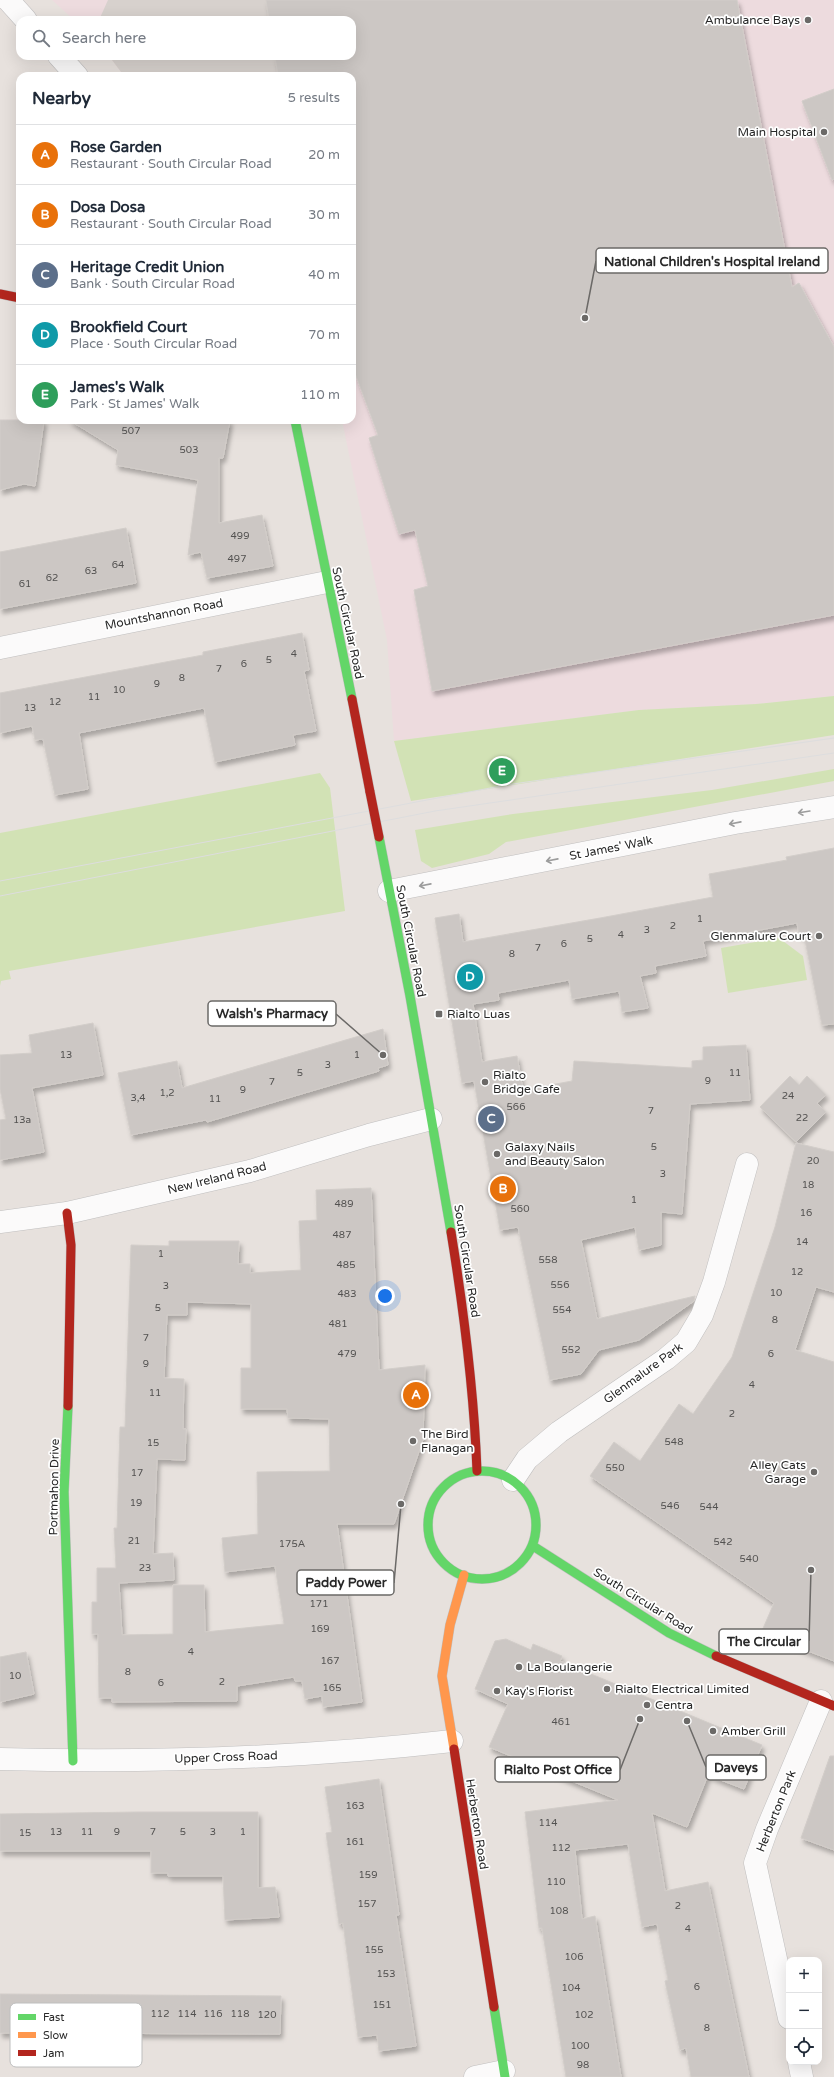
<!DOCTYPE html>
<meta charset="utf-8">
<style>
:root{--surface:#fff;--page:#f6f6f7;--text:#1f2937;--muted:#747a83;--line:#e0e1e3;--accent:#0f766e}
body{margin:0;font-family:"Varela Round",sans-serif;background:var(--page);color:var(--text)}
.controls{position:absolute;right:12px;bottom:12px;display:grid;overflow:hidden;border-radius:8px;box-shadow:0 4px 16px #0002}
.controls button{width:36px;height:36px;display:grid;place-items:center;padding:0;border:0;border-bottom:1px solid var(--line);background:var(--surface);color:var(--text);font:20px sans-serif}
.you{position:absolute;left:385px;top:1296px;width:14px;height:14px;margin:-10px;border:3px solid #fff;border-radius:50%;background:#1a73e8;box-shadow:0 0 0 6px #1a73e833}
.badge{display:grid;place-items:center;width:26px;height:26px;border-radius:50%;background:var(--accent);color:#fff;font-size:13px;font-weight:700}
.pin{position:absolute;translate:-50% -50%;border:2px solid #fff;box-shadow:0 1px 4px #0006}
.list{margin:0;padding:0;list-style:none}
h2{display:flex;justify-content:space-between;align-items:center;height:52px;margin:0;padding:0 16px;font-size:17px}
h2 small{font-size:13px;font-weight:400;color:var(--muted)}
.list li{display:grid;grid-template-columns:26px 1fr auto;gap:12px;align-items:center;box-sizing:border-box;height:60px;padding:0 16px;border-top:1px solid var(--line)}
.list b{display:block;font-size:15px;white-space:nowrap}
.list p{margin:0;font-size:13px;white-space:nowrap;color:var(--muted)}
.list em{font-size:13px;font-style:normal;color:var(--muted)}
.icon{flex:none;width:22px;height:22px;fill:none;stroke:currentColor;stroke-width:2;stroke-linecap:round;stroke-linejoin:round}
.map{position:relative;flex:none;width:834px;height:2077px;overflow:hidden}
.search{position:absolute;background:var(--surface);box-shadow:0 4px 16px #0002;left:16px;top:16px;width:340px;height:44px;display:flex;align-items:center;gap:10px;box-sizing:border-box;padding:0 14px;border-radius:12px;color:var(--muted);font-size:15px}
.panel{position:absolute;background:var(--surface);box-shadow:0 4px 16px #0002;left:16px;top:72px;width:340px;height:352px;border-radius:12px}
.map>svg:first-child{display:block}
</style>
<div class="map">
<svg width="834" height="2077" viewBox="0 0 834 2077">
<defs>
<filter id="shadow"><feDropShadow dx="2.5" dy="4.5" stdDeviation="2" flood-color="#0004"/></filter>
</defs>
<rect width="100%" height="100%" fill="#e7e1dd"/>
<polygon fill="#eddbde" points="52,0 834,0 834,696 756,704 639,710 394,741 387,640 342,420 352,420 352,76 124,76 109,56 352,56 352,20 74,20"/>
<g fill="#d2e2b5">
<polygon points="834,696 834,735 411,801 394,741 639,710 756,704"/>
<polygon points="834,769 834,781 506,842 489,854 432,868 421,861 415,830 513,814 712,790"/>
<polygon points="320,773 330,788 345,911 9,971 11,979 1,981 0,986 0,833"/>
<polygon points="779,938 803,956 807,980 728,993 721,948"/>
</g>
<g fill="#d7d1cd">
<polygon points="108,0 336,0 339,20 99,20"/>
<polygon points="109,56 338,56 304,76 124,76"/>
</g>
<g fill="#ccc7c4" stroke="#d2cdc9" fill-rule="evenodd" filter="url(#shadow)">
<polygon points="266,0 737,0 792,287 799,283 834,347 834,615 432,691 414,590 428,586 415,530 399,534 369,438 378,435 352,365 352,76 278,76 275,56 352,56 352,20 269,20"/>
<polygon points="834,89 834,179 832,180 802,101"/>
<polygon points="0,420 44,420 35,486 24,484 0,490"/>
<polygon points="69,420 230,420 223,458 219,458 219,523 262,515 273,566 207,578 201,552 188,555 198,480 116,465 118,450"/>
<polygon points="126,528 136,583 0,609 0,552"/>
<polygon points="302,633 309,670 304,671 316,731 293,735 295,745 215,762 204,708 79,733 88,789 55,795 43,739 35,740 32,726 0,733 0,693 203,655 203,652"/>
<polygon points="834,848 834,1024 822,1025 804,935 799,935 797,923 703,941 706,956 655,966 656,973 640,976 648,1008 622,1012 619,991 572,999 569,980 498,993 499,1000 473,1004 482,1062 517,1056 523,1090 572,1081 574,1061 692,1068 692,1061 703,1060 703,1047 746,1045 750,1100 690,1104 682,1214 661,1212 661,1245 639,1250 635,1227 581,1240 597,1319 695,1296 694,1301 639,1340 599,1350 581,1374 550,1380 518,1227 500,1230 474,1081 462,1083 435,918 459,914 463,942 600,918 713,897 709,874 787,860 786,857"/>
<polygon points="93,1023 103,1075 32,1088 44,1152 0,1160 0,1120 6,1119 0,1089 0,1055 32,1053 29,1035"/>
<polygon points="383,1029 388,1065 378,1068 379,1071 207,1122 206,1120 131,1135 118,1073 177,1061 182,1088"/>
<polygon points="790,1076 799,1085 807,1076 826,1095 817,1103 826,1112 796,1142 760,1107"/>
<polygon points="796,1143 834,1152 834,1292 816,1287 795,1350 834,1362 834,1661 761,1633 774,1603 590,1476 614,1442 640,1461 679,1404 693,1414 732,1357 775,1227"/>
<path d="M371,1188L379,1370L425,1365L423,1440L394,1524H337L362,1702L323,1707L322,1696L305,1699L302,1681H295L294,1677L237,1686V1701L112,1702V1698H99L98,1634H92V1602H97V1568H116L114,1528H117L120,1427H125L131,1245L169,1246V1241H239L238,1264H250V1273L301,1270L299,1221L317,1220L316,1190ZM187,1302L251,1304V1368H241V1409H287L288,1418L329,1419L330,1471L257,1472L258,1534L222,1538L225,1572L275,1566L284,1624L205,1632L204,1585H173V1634L122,1635L119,1583L174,1580L173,1553L153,1554L157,1459L185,1460L186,1429H183L184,1379L164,1378L167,1315H187Z"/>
<polygon points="506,1639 531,1650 533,1644 562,1656 560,1661 762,1745 744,1789 708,1775 687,1827 652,1813 665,1891 708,1882 749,2077 691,2077 686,2048 680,2050 665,1981 668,1980 657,1924 642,1927 628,1844 575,1850 582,1919 595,1916 621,2077 566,2077 542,1928 539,1928 525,1812 618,1800 489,1747 508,1704 475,1689 495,1641"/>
<polygon points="26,1652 34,1694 0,1702 0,1657"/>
<polygon points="830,1756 834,1756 834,1850 801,1838"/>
<polygon points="379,1779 399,1915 396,1915 416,2046 379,2051 377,2035 358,2037 343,1923 339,1924 326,1833 332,1832 325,1787"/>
<polygon points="138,1812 258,1812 258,1888 275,1887 279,1917 225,1920 223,1876 168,1876 168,1873 151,1873 151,1851 0,1851 0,1814"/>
<polygon points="0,1994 281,1996 280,2034 0,2033"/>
</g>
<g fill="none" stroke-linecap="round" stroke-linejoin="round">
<g stroke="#c0bfbf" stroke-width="23">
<g id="street">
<polyline points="8,0 26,20"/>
<polyline points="59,56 77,76"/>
<polyline points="0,648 327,582"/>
<polyline points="389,891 735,823 834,807"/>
<polyline points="0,1222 67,1213 250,1171 369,1135 431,1119"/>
<polyline points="513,1480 527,1459 559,1432 666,1359 686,1342 702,1315 714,1282 747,1164"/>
<path d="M0,1759C151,1763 302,1758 452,1741"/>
<polyline points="789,2018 755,1863 767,1829 821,1701"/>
<polyline points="799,2062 802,2077"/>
<polyline points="475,2077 504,2071"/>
</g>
</g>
<g stroke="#c0bfbf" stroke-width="10">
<g id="fast">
<polyline points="295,420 352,699"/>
<polyline points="379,837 410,996 451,1232"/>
<polyline points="68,1406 64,1492 73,1761"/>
<circle cx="482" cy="1525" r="54"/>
<polyline points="533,1546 669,1633 716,1656"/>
<polyline points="494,2007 505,2077"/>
</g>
</g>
<g stroke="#c0bfbf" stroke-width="10">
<polyline id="slow" points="454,1749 442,1676 450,1625 464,1575"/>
</g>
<g stroke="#c0bfbf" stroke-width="10">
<g id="jam">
<polyline points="0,294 20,298"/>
<polyline points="352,699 370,792"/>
<polyline points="67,1213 71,1245 68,1406"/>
<path d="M451,1232C464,1312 474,1391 477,1471"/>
<polyline points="716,1656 834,1706"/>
<polyline points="454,1749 494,2007"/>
</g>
</g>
<use href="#street" stroke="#fbfafa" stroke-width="22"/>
<use href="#fast" stroke="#63d668" stroke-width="9"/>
<use href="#slow" stroke="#ff974d" stroke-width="9"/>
<use href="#jam" stroke="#b3261e" stroke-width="9"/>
<g stroke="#ddddde" stroke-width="1">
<polyline points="0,881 506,785 834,738"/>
<polyline points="0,896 435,811 834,753"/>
</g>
<g stroke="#c0bfbf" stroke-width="10" stroke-linecap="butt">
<polyline id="jam-bridge" points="370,792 379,837"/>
</g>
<use href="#jam-bridge" stroke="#b3261e" stroke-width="9"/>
</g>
<defs><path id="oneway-shaft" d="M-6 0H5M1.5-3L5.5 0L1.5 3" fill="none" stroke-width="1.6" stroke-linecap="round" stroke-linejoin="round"/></defs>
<g stroke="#9c9c9c">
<use href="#oneway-shaft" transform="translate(804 812) rotate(171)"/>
<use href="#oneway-shaft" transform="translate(735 823) rotate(169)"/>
<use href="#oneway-shaft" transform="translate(552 860) rotate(169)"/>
<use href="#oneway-shaft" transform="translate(425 885) rotate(169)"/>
</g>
<g fill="#6b6967" stroke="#fff" stroke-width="1.5">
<circle cx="808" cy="20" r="4"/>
<circle cx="824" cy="132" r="4"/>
<circle cx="819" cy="936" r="4"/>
<rect x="435" y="1010" width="8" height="8" rx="2"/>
<circle cx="485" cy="1082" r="4"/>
<circle cx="497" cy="1154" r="4"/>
<circle cx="413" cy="1441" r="4"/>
<circle cx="814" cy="1472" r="4"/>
<circle cx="519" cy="1667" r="4"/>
<circle cx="607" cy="1689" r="4"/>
<circle cx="497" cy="1691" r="4"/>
<circle cx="647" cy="1705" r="4"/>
<circle cx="713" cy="1731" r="4"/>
</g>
<g text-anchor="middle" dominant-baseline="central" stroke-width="3.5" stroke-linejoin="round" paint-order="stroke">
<g font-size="10" fill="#535251">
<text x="131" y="431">507</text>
<text x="189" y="450">503</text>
<text x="240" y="536">499</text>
<text x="237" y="559">497</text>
<text x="118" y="565">64</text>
<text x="91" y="571">63</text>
<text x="52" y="578">62</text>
<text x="25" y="584">61</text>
<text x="294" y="654">4</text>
<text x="269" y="660">5</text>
<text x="244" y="664">6</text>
<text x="219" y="669">7</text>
<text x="182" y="678">8</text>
<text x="157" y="684">9</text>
<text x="119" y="690">10</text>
<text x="94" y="697">11</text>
<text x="55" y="702">12</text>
<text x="30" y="708">13</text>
<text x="700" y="919">1</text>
<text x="673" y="926">2</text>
<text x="647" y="930">3</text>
<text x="621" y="935">4</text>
<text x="590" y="939">5</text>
<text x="564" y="944">6</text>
<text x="538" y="948">7</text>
<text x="512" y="954">8</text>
<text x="66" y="1055">13</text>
<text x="357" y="1055">1</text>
<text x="328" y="1065">3</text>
<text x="300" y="1073">5</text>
<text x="735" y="1073">11</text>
<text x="708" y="1081">9</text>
<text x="272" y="1082">7</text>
<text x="243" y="1090">9</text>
<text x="167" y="1093">1,2</text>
<text x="788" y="1096">24</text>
<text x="138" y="1098">3,4</text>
<text x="215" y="1099">11</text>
<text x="516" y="1107">566</text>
<text x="651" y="1111">7</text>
<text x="802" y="1118">22</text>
<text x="22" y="1120">13a</text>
<text x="654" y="1147">5</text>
<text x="813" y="1161">20</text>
<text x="663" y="1174">3</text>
<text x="808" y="1185">18</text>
<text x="634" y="1200">1</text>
<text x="344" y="1204">489</text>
<text x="520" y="1209">560</text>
<text x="806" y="1213">16</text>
<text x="342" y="1235">487</text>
<text x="802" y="1242">14</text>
<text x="161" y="1254">1</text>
<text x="548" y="1260">558</text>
<text x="346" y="1265">485</text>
<text x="797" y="1272">12</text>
<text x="560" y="1285">556</text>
<text x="166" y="1286">3</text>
<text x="776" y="1293">10</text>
<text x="347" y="1294">483</text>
<text x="158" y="1308">5</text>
<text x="562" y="1310">554</text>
<text x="775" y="1320">8</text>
<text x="338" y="1324">481</text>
<text x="146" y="1338">7</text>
<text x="571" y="1350">552</text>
<text x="347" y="1354">479</text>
<text x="771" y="1354">6</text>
<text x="146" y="1364">9</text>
<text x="752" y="1385">4</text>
<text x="155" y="1393">11</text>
<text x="732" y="1414">2</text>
<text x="674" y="1442">548</text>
<text x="153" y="1443">15</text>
<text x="615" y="1468">550</text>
<text x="137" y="1473">17</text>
<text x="136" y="1503">19</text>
<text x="670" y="1506">546</text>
<text x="709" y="1507">544</text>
<text x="134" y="1541">21</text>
<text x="723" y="1542">542</text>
<text x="292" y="1544">175A</text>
<text x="749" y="1559">540</text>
<text x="145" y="1568">23</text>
<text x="319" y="1604">171</text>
<text x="320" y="1629">169</text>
<text x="191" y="1652">4</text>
<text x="330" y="1661">167</text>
<text x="128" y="1672">8</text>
<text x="15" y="1676">10</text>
<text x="222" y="1682">2</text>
<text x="161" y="1683">6</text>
<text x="332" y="1688">165</text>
<text x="561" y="1722">461</text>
<text x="355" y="1806">163</text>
<text x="548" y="1823">114</text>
<text x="56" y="1832">13</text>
<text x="87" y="1832">11</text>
<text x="117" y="1832">9</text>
<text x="153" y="1832">7</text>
<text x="183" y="1832">5</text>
<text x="213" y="1832">3</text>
<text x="243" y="1832">1</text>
<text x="25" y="1833">15</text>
<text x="355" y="1842">161</text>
<text x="561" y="1848">112</text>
<text x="368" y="1875">159</text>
<text x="556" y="1882">110</text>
<text x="367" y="1904">157</text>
<text x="678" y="1906">2</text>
<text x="559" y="1911">108</text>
<text x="688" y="1929">4</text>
<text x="374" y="1950">155</text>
<text x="574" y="1957">106</text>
<text x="386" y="1974">153</text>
<text x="697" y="1987">6</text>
<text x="571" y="1988">104</text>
<text x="382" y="2005">151</text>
<text x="160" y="2014">112</text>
<text x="187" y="2014">114</text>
<text x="213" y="2014">116</text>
<text x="240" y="2014">118</text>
<text x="267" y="2015">120</text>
<text x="584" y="2015">102</text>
<text x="707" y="2028">8</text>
<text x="580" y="2046">100</text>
<text x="583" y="2065">98</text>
</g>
<g font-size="12" fill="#282828" stroke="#fff" text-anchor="start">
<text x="800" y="20" text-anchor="end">Ambulance Bays</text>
<text x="816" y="132" text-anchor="end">Main Hospital</text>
<text x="811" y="936" text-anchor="end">Glenmalure Court</text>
<text x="447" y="1014">Rialto Luas</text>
<text x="493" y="1075">Rialto<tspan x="493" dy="14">Bridge Cafe</tspan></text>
<text x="505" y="1147">Galaxy Nails<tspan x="505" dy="14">and Beauty Salon</tspan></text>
<text x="421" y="1434">The Bird<tspan x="421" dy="14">Flanagan</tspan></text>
<text x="806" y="1465" text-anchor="end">Alley Cats<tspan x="806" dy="14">Garage</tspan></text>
<text x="527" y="1667">La Boulangerie</text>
<text x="615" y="1689">Rialto Electrical Limited</text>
<text x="505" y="1691">Kay's Florist</text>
<text x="655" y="1705">Centra</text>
<text x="721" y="1731">Amber Grill</text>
</g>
<g font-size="12" fill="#282828" stroke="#fff">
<text transform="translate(164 614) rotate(-11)">Mountshannon Road</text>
<text transform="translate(348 623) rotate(78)">South Circular Road</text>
<text transform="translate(611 848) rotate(-11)">St James' Walk</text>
<text transform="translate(411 941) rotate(79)">South Circular Road</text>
<text transform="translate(217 1178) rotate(-14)">New Ireland Road</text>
<text transform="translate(467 1261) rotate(81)">South Circular Road</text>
<text transform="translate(643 1373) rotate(-36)">Glenmalure Park</text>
<text transform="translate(54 1487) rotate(-89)">Portmahon Drive</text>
<text transform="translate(643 1601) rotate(32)">South Circular Road</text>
<text transform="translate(226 1757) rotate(-2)">Upper Cross Road</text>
<text transform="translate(776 1811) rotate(-68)">Herberton Park</text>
<text transform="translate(477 1824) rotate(81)">Herberton Road</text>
</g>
</g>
<rect x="10" y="2003" width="132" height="64" rx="6" fill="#fff" stroke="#bebebe" stroke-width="1"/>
<rect x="18" y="2014" width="18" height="6" fill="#63d668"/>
<rect x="18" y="2032" width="18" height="6" fill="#ff974d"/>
<rect x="18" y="2050" width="18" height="6" fill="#b3261e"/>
<g font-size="11" fill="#282828">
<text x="43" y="2021">Fast</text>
<text x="43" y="2039">Slow</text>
<text x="43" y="2057">Jam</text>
</g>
<path fill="none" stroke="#6b6967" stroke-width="1.5" d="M585 318L596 261M383 1055L336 1014M401 1504L394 1583M811 1570L809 1641M687 1721L706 1767M640 1719L620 1770"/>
<g fill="#6b6967" stroke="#fff" stroke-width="1.5">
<circle cx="585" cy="318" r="4"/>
<circle cx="383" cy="1055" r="4"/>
<circle cx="401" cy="1504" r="4"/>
<circle cx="811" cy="1570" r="4"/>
<circle cx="687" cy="1721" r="4"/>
<circle cx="640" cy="1719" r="4"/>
</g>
<g fill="#fff" stroke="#6b6967" stroke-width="1.5">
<rect x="596" y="248" width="232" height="25" rx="4"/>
<rect x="208" y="1001" width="128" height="25" rx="4"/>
<rect x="297" y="1570" width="97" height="25" rx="4"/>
<rect x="719" y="1629" width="90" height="25" rx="4"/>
<rect x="706" y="1755" width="60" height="25" rx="4"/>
<rect x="495" y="1757" width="125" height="25" rx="4"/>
</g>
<g font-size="13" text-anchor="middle" font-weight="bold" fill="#282828">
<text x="712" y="266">National Children's Hospital Ireland</text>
<text x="272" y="1018">Walsh's Pharmacy</text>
<text x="346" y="1587">Paddy Power</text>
<text x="764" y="1646">The Circular</text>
<text x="736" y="1772">Daveys</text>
<text x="558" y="1774">Rialto Post Office</text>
</g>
</svg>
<div class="controls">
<button>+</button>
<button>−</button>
<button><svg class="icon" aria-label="locate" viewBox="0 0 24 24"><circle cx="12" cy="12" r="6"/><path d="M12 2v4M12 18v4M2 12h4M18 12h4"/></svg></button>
</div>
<div class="you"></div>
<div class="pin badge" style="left:416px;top:1395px;background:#e8710a">A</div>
<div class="pin badge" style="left:503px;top:1189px;background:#e8710a">B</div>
<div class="pin badge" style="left:491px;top:1119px;background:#5c6f8a">C</div>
<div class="pin badge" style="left:470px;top:977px;background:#0f9aa8">D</div>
<div class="pin badge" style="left:502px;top:771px;background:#2e9e5b">E</div>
<div class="search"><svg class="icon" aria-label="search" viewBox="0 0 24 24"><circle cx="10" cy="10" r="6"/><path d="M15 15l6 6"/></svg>Search here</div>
<section class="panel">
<h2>Nearby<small>5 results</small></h2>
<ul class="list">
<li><span class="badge" style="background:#e8710a">A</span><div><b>Rose Garden</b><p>Restaurant · South Circular Road</p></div><em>20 m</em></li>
<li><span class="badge" style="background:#e8710a">B</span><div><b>Dosa Dosa</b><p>Restaurant · South Circular Road</p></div><em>30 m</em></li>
<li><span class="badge" style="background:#5c6f8a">C</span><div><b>Heritage Credit Union</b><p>Bank · South Circular Road</p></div><em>40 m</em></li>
<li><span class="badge" style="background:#0f9aa8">D</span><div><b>Brookfield Court</b><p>Place · South Circular Road</p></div><em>70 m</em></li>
<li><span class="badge" style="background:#2e9e5b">E</span><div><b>James's Walk</b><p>Park · St James' Walk</p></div><em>110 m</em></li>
</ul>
</section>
</div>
